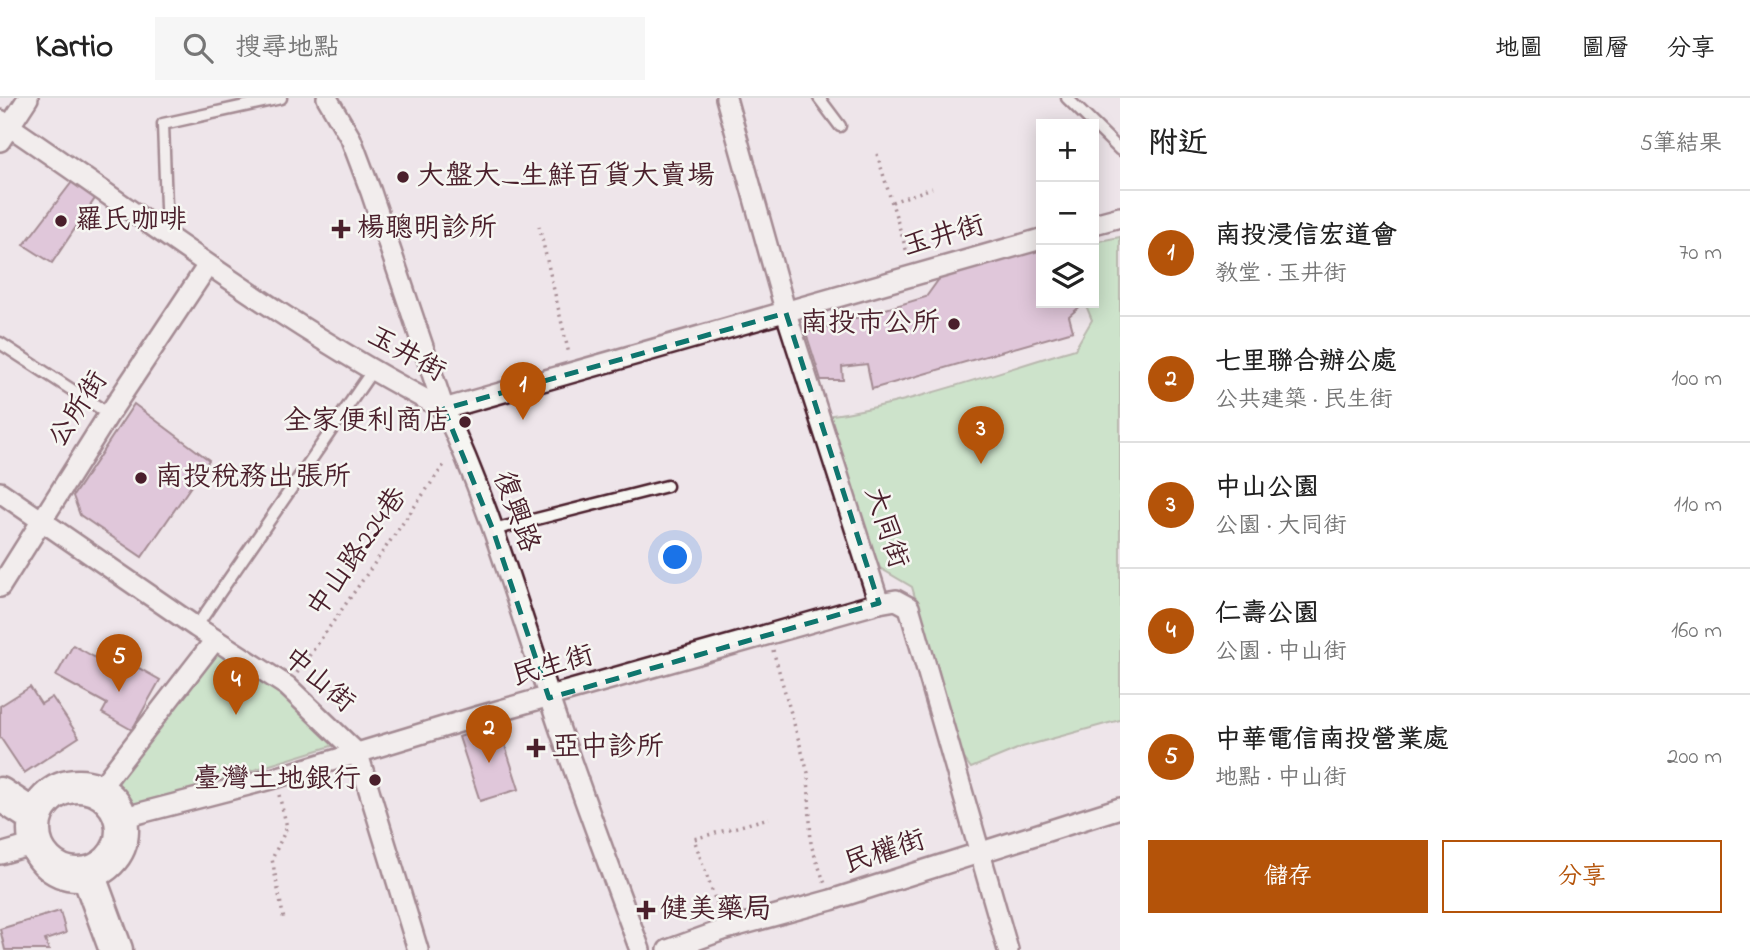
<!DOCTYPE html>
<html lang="zh-TW">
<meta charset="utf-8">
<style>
:root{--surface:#fff;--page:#f6f6f6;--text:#222;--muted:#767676;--line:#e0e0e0;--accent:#b45309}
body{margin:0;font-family:"Indie Flower","LXGW WenKai TC",sans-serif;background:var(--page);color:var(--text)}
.controls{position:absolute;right:21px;top:21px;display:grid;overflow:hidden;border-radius:0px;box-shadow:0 4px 18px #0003}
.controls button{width:63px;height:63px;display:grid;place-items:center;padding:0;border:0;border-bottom:2px solid var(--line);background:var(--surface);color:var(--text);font:35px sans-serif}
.you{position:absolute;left:676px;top:460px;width:24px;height:24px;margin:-18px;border:5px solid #fff;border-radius:50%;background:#1a73e8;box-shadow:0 0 0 10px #1a73e833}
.badge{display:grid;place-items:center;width:46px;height:46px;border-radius:50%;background:var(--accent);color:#fff;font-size:23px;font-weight:700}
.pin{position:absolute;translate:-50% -58px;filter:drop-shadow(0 2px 4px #0008)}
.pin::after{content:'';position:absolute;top:37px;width:24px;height:21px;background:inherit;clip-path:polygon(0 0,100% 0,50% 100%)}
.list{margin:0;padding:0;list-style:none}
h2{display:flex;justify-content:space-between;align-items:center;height:91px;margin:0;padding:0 28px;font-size:30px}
h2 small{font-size:23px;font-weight:400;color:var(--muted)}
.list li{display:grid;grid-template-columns:46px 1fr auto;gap:21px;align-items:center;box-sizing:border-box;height:126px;padding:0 28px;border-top:2px solid var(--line)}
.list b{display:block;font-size:26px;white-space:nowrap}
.list p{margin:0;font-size:23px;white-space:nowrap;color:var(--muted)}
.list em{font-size:23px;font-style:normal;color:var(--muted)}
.actions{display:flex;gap:14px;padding:21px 28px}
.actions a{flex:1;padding:16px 0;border:2px solid var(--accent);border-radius:0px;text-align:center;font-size:24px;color:var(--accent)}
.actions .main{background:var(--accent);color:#fff}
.icon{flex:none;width:38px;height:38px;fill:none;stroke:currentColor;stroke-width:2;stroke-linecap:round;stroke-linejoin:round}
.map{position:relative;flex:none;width:1120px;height:852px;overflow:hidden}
header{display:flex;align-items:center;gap:42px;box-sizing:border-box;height:98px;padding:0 35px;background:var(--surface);border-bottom:2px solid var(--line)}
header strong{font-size:33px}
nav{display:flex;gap:38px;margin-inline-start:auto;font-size:24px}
.search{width:490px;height:63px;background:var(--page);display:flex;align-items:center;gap:18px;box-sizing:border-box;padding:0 24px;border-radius:0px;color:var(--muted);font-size:26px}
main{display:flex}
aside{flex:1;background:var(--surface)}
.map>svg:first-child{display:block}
</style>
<header>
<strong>Kartio</strong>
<div class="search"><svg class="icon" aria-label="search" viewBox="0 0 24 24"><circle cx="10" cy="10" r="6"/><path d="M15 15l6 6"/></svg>搜尋地點</div>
<nav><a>地圖</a><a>圖層</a><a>分享</a></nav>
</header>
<main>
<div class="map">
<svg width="1120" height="852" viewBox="0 0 1120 852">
<rect width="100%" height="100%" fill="#eee5ea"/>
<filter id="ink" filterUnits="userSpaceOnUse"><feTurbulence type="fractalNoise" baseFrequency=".0143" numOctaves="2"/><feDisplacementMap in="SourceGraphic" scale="14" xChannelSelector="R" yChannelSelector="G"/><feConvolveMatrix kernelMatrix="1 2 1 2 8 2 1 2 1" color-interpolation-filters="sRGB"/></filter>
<g filter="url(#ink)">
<g fill="#a5e0a6" stroke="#788068" stroke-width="2">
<path d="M1120,139V622L1022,649L971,670L960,655L912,489L880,470L857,413L826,318C911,306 993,275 1075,251L1092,222L1085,205H1094V144Z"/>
<polygon points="214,552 269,587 338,646 134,709 114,691"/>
</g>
<g fill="#cea3c8" stroke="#4a1f2b" stroke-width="2">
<polygon points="72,84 96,99 52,165 24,147"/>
<polygon points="1039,151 1041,154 1041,205 1083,206 1069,218 1073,233 872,291 867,266 842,269 843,282 821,282 806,235 926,199 939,181 955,172"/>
<polygon points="134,306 209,362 142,459 80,417 73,398"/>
<polygon points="73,547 122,575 128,564 160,582 132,632 102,615 107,606 56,578"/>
<polygon points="30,589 41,606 52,599 79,639 24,675 0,639 0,608"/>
<polygon points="498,626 519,691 480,703 459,639"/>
<polygon points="60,813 66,835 45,842 49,852 5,852 0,831"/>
</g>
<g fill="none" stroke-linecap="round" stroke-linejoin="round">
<g stroke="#4a1f2b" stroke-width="15">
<g id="service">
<polyline points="819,0 840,28"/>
<polyline points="1067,0 1120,52"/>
<polyline points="167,136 163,26 281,0"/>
<polyline points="0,245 109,316"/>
<polyline points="493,432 667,388"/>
<polyline points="196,529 372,273"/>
</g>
</g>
<g stroke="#4a1f2b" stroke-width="24">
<g id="minor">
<path d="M327,0L351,41L371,94L444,311C488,402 515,500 548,596C576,682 609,767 640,852"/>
<polyline points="726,0 786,215 879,505 896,502 909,509 1008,852"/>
<path d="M0,22C146,120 286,230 444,311L1041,141"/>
<polyline points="0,43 28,0"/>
<polyline points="1094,126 1120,119"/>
<polyline points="0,394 196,529 287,588 358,656 418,852"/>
<polyline points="0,489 109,316 208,167"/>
<polyline points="98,693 215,542"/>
<polyline points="121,720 275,680 476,619 879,505"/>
<polyline points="0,756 35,746"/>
<polyline points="668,852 726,831 831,802 1120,710"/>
</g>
</g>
<g stroke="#4a1f2b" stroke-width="37">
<g id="primary">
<circle cx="78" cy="732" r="44"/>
<polyline points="0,696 35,719"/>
<polyline points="88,776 116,852"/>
</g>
</g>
<g stroke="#4a1f2b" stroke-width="3.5" stroke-dasharray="2 5" stroke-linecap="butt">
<polyline points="877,56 909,161"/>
<polyline points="892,104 932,90"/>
<polyline points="539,128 569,256"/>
<polyline points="773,552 808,675 811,747 825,786"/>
<polyline points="297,575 446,364"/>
<polyline points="279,697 287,729 272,761 284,822"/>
<polyline points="719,813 694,741 769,720"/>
</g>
<use href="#service" stroke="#f6f6f2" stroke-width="10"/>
<use href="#minor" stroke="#f6f6f2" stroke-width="19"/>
<use href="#primary" stroke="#f6f6f2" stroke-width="32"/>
</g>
</g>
<path d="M0 0H1120V852H0ZM786,215L879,505L549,600L493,432L444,311Z" fill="#eee5ea" fill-opacity=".55" fill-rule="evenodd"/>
<path fill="none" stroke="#0f766e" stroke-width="5" stroke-dasharray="14 9" stroke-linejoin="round" d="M786,215L879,505L549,600L493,432L444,311Z"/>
<g fill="#4a1f2b" stroke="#f6f6f2" stroke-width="2.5">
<circle cx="403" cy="79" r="7"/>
<circle cx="61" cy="123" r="7"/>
<path d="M337.5 120.5h7v7h7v7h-7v7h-7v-7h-7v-7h7z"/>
<circle cx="954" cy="226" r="7"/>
<circle cx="465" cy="324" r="7"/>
<circle cx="141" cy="380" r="7"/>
<path d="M532.5 639.5h7v7h7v7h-7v7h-7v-7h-7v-7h7z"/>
<circle cx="375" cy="682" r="7"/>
<path d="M642.5 801.5h7v7h7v7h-7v7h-7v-7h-7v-7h7z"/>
</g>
<g text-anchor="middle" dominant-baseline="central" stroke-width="5" stroke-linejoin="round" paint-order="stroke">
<g font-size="28" fill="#4a1f2b" stroke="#f6f6f2" text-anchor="start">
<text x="417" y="79">大盤大_生鮮百貨大賣場</text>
<text x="75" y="123">羅氏咖啡</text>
<text x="357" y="131">楊聰明診所</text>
<text x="940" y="226" text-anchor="end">南投市公所</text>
<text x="451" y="324" text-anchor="end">全家便利商店</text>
<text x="155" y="380">南投稅務出張所</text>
<text x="552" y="650">亞中診所</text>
<text x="361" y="682" text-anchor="end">臺灣土地銀行</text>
<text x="660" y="812">健美藥局</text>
</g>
<g font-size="28" fill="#4a1f2b" stroke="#f6f6f2">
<text transform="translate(944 139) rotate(-16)">玉井街</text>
<text transform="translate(406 257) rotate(29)">玉井街</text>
<text transform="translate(79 312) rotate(-57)">公所街</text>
<text transform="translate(515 414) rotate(70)">復興路</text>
<text transform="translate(885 430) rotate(72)">大同街</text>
<text transform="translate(358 455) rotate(-55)">中山路224巷</text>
<text transform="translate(553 569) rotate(-16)">民生街</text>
<text transform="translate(318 583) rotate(40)">中山街</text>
<text transform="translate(885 755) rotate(-18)">民權街</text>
</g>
</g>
</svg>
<div class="controls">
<button>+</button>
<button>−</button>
<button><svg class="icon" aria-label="layers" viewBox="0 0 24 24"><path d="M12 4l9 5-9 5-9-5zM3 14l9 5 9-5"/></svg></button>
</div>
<div class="you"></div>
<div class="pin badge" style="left:523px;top:322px">1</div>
<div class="pin badge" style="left:489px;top:665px">2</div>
<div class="pin badge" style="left:981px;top:366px">3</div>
<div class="pin badge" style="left:236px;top:617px">4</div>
<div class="pin badge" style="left:119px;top:594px">5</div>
</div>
<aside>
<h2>附近<small>5筆結果</small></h2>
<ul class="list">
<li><span class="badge">1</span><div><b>南投浸信宏道會</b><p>教堂 · 玉井街</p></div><em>70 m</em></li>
<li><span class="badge">2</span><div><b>七里聯合辦公處</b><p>公共建築 · 民生街</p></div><em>100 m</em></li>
<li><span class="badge">3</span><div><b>中山公園</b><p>公園 · 大同街</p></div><em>110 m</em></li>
<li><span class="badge">4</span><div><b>仁壽公園</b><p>公園 · 中山街</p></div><em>160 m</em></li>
<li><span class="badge">5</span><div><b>中華電信南投營業處</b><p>地點 · 中山街</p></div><em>200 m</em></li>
</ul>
<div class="actions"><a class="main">儲存</a><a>分享</a></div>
</aside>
</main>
